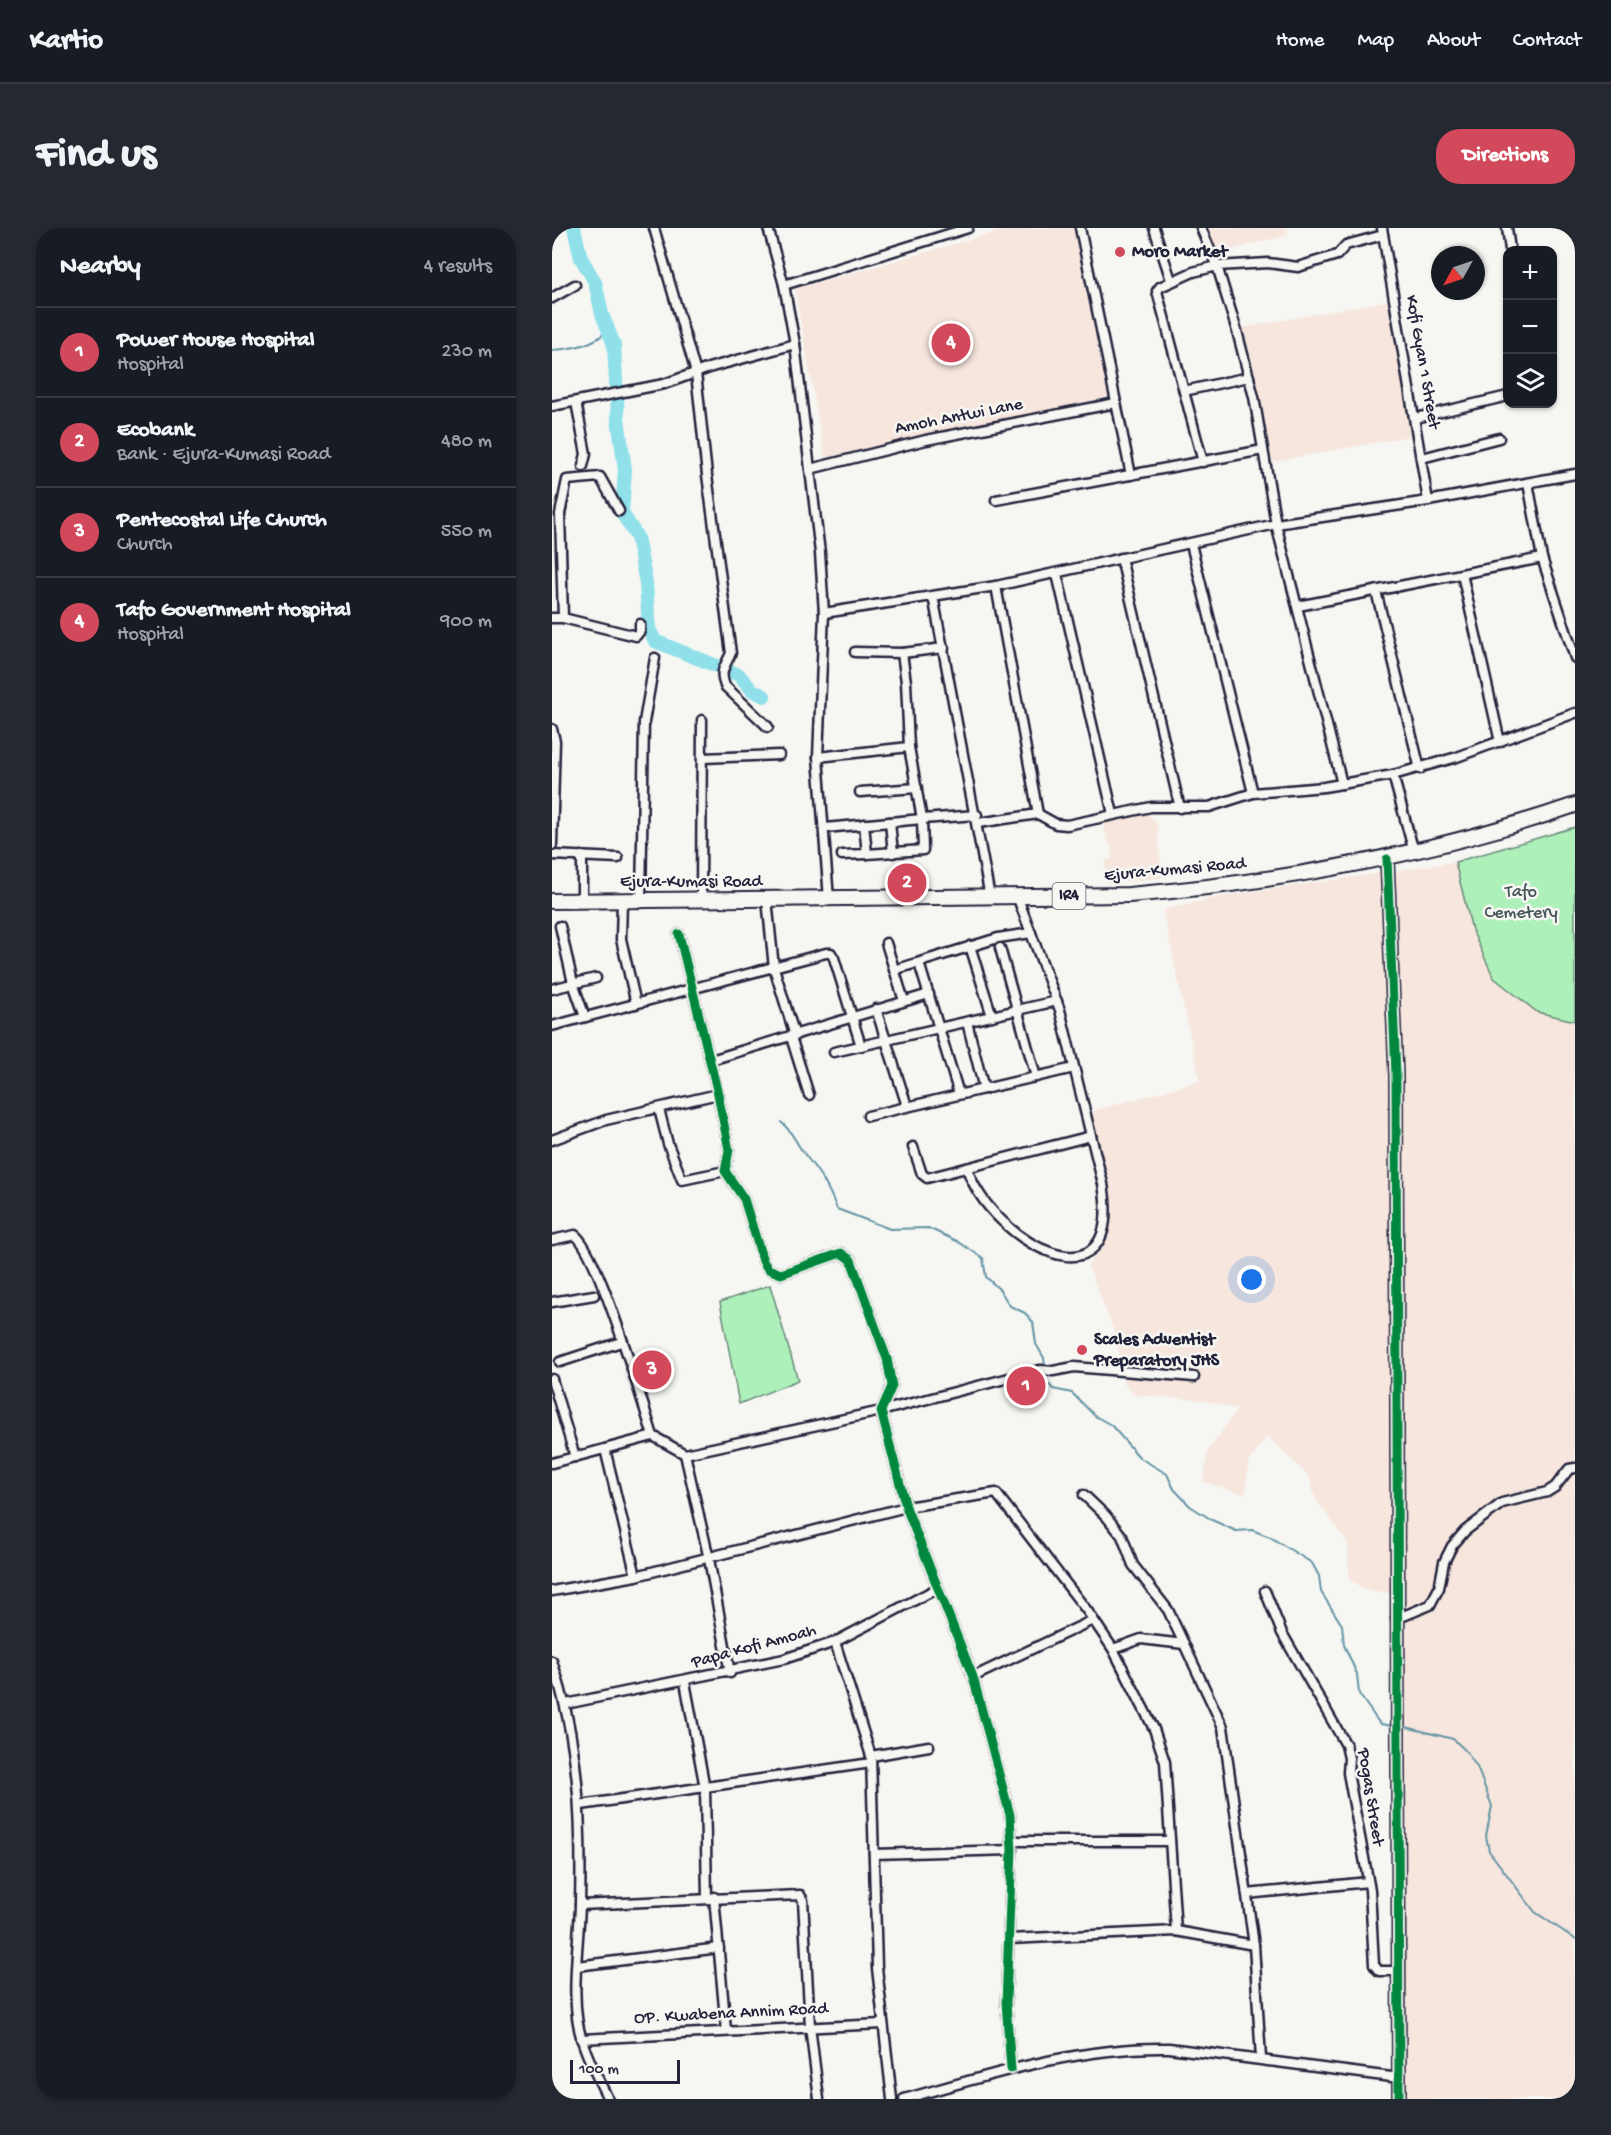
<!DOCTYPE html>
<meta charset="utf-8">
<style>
:root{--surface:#171b24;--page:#242831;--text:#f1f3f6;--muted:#9ea1a6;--line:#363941;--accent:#d1495b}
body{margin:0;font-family:"Gochi Hand",sans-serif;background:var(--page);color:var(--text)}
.controls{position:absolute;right:18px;top:18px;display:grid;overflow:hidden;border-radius:12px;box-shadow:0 2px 4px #0004}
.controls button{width:54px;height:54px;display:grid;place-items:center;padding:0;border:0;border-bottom:2px solid var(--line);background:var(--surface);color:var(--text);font:30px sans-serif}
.compass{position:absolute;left:879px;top:18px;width:54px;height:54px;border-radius:50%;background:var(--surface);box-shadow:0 2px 4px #0004;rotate:230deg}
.scale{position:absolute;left:18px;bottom:15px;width:110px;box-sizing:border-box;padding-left:6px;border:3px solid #22223b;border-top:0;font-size:16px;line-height:21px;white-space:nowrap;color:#22223b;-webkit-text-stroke:4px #f6f6f2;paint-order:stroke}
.you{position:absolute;left:700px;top:1052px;width:21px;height:21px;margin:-15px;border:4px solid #fff;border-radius:50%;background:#1a73e8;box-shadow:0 0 0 9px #1a73e833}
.badge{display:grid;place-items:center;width:39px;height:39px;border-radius:50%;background:var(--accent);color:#fff;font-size:20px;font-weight:700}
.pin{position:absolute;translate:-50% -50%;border:3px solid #fff;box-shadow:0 2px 6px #0006}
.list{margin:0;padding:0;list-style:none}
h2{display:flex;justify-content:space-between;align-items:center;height:78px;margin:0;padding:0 24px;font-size:26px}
h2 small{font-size:20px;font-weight:400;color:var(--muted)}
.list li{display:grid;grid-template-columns:39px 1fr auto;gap:18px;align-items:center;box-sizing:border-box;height:90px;padding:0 24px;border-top:2px solid var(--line)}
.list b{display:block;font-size:22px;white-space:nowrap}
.list p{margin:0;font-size:20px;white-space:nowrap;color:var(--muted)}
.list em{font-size:20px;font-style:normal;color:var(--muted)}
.icon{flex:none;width:33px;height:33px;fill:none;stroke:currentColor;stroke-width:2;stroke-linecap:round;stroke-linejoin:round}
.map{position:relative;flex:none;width:1023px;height:1871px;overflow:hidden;border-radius:24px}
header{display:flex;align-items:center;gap:36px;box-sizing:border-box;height:84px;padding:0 30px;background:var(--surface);border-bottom:2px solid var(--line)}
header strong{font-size:28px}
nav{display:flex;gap:33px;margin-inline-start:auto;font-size:21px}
.intro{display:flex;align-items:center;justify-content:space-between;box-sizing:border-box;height:144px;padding:0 36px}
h1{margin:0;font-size:42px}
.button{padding:15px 27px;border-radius:24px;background:var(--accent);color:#fff;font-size:21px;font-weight:700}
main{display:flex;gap:36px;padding:0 36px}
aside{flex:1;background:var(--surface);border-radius:24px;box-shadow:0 2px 4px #0004}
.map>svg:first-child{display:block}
</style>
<header>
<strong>Kartio</strong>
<nav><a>Home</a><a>Map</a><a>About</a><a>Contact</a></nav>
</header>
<div class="intro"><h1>Find us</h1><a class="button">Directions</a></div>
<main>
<aside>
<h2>Nearby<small>4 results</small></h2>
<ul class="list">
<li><span class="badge">1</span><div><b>Power House Hospital</b><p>Hospital</p></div><em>230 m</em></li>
<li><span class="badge">2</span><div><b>Ecobank</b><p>Bank · Ejura-Kumasi Road</p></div><em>480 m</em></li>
<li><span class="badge">3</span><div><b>Pentecostal Life Church</b><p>Church</p></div><em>550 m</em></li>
<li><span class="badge">4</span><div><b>Tafo Government Hospital</b><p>Hospital</p></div><em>900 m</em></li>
</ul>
</aside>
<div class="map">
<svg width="1023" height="1871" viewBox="0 0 1023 1871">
<rect width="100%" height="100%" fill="#f6f6f2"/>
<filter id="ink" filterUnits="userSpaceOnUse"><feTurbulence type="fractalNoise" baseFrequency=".0167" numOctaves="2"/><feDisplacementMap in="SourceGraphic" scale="12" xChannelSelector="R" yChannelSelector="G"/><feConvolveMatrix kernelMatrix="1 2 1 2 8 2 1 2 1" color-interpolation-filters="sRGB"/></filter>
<g filter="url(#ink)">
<g fill="#f7e6dd">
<polygon points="459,0 521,0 556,169 273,230 243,61"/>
<polygon points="656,0 734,0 736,7 665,25"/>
<polygon points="839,72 863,207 720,234 690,100"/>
<polygon points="579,584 594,585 605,595 610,650 555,655 553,633 560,631 559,616 556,616 551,593"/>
<polygon points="903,634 920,702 985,784 1023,793 1023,1871 852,1871 853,1368 812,1361 797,1351 796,1315 763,1270 757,1248 715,1208 697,1234 693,1266 651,1254 656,1224 685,1181 651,1172 582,1167 572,1155 564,1108 536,1037 552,1018 559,993 557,958 537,884 648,853 611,682 667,669"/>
</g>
<g fill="#adf0b9" stroke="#68897a" stroke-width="1.5">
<polygon points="1023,599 1023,793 985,784 942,750 920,702 903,634"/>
<polygon points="218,1057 246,1152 187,1176 168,1074"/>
</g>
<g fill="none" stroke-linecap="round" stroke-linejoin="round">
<g stroke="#6494a4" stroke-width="2">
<path d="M0,122C21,121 42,117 56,102"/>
<path d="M229,894C242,905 244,916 254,928C270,949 275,956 285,981L338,1001L376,1000L405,1013L431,1030L434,1049L448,1062L458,1078L473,1085L481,1094L484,1116L492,1130L493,1139"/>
<polyline points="493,1145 494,1153 501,1161 520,1165 543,1188 559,1197 588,1230 615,1246 622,1261 638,1278 660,1292 684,1303 700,1302 718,1309 760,1335 767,1348 769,1364 790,1397 792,1417 805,1446 807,1466 828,1496 841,1498"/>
<polyline points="850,1498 901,1511 913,1522 925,1539 940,1578 934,1608 937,1623 983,1684 1023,1711"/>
</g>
<polyline stroke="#90e0ea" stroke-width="14" points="22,0 29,30 43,54 50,86 62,117 66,190 73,242 70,285 85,309 94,355 97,401 103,413 187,447 200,462 212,468"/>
<g stroke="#22223b" stroke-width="13">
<g id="street">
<path d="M102,0L144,145L155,247L179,425C173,439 167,443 173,458L216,499"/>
<polyline points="216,0 232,57 243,116 268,325 272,385 266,529 277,671"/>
<polyline points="528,0 579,247"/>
<polyline points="602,0 619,52"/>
<polyline points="649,0 665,38 685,103 702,169 724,296 790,556"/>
<polyline points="830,0 876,273"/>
<polyline points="955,0 958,22"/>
<polyline points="232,57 416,0"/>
<polyline points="0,70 23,57"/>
<polyline points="632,163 697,149"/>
<polyline points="24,174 34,226 31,238"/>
<polyline points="0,178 112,156 160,139 243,116"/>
<polyline points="864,190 956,168"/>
<polyline points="870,230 947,210"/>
<polyline points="651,234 605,63 608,59 641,44 665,38 716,35 746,39 785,27 794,17 831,7"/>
<polyline points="258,241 374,212 564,175"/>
<polyline points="976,255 990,330 1023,430"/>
<polyline points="444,272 711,222"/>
<polyline points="639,316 701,565"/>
<polyline points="569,330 628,580"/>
<polyline points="505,346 561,586"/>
<polyline points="910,346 948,514"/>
<polyline points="444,358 486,586"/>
<polyline points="824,363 868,541"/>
<polyline points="381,368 438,669"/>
<polyline points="746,378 990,330"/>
<polyline points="272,385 444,358 724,296 876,273 1023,246"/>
<polyline points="0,390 11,390 84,408 88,403 88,396"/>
<polyline points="11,390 8,286 15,252 48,249 67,283"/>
<polyline points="303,424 350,425 392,420"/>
<polyline points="350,425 354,454 357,519"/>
<polyline points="0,501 3,513 0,617"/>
<polyline points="266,529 357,519 370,591 425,587"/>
<polyline points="151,530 227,527"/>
<polyline points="841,547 862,624"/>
<polyline points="308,564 365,560"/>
<polyline points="338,594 341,625"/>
<polyline points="426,595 486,586 504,596 515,597 599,579 657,579 701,565 772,559 841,547 905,529 1023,485"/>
<polyline points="273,600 370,591 371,622 315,626"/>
<polyline points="0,627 66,630"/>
<polyline points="290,627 315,626 312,596"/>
<polyline points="215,671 222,740 243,808"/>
<polyline points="149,672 150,492"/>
<polyline points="30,673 30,628"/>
<polyline points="70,673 69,711 84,776"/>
<polyline points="89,673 92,494 103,430"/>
<polyline points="8,698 21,755 33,789"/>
<polyline points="127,706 166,866 177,922 173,943 192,971 211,1033 216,1041 229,1046 289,1025 299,1032 335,1131 340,1158 329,1183 354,1279 421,1449 458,1587 460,1622 454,1775 459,1841"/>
<polyline points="334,715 352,773"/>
<polyline points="418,718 440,788"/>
<polyline points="448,720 484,849"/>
<polyline points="367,735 407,866"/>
<polyline points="342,742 446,710 479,705"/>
<polyline points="0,761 44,750"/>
<polyline points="324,781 355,878"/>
<polyline points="415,794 432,861"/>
<polyline points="0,798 274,725 279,725 282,730 309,818"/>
<polyline points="239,809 257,867"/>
<polyline points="282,824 505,773"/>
<polyline points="159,832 377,766"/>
<polyline points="107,881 116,916 130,952 173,943"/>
<polyline points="316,888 522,840"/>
<polyline points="0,912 54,892 166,866"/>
<polyline points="361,919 370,946 375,950 539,908"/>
<path d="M415,940C439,1015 573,1086 551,956L508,782L465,668"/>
<path d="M0,1012L23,1007C46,1023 90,1173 101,1208"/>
<polyline points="0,1074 42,1067"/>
<polyline points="8,1134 69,1114"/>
<polyline points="0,1151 23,1229"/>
<polyline points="53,1221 84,1348"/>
<polyline points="133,1226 157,1331 178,1445"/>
<polyline points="0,1235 101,1208 133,1226 329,1183 488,1142 501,1143 522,1139 642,1149"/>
<polyline points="532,1267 554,1288 570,1308 581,1337 616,1382 671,1499 702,1717 709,1831"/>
<polyline points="0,1363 84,1348 354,1279 444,1265 536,1384 561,1421 602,1501 613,1534 624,1703"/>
<polyline points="713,1363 730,1405 794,1517 797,1530 796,1545 818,1662 822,1737 827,1743 846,1743"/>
<polyline points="844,1391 878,1377 887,1360 892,1334 900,1318 913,1303 950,1275 995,1264 1003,1259 1017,1241 1023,1240"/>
<polyline points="283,1414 319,1528 325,1740 340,1871"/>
<polyline points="561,1421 589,1411 632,1416"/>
<path d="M0,1433C27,1512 30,1593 28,1676C27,1717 17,1773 30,1812C36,1832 47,1852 56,1871"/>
<polyline points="421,1449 541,1392"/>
<polyline points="133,1454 153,1560 155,1670"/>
<polyline points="14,1476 232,1431 283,1414 386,1360"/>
<polyline points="319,1528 377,1518"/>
<polyline points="29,1577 319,1535"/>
<polyline points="459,1613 618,1613"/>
<polyline points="322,1626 460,1622"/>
<polyline points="695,1666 816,1654"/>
<polyline points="162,1669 174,1802"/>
<polyline points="28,1677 248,1667 251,1672 258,1798 267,1871"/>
<polyline points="458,1711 624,1703 702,1717"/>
<polyline points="25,1738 167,1720"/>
<polyline points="29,1811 330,1796"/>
<path d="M352,1871C438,1847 527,1818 617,1820L847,1850"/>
</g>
</g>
<g stroke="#22223b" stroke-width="16">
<polyline id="secondary" points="835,631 844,847 847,1871"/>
</g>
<g stroke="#22223b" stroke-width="18">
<path id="primary" d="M0,673L577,667C729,654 878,627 1023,577"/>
</g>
<use href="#street" stroke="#f6f6f2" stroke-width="8"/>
<use href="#secondary" stroke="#f6f6f2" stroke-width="12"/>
<use href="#primary" stroke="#f6f6f2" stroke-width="14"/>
<g stroke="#f6f6f2" stroke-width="13">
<g id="cycleway">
<polyline points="835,631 844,847 847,1871"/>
<polyline points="127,706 166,866 177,922 173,943 192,971 211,1033 216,1041 229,1046 289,1025 299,1032 335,1131 340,1158 329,1183 354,1279 421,1449 458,1587 460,1622 454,1775 459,1841"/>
</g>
</g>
<use href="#cycleway" stroke="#00873e" stroke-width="9"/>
</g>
</g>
<g fill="#d1495b" stroke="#f6f6f2" stroke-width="2">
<circle cx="568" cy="24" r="6"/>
<circle cx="530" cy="1122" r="6"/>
</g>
<g text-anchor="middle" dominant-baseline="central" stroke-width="5" stroke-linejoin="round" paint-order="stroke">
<rect fill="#f6f6f2" stroke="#626272" stroke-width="1.5" x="500.5" y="655" width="33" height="26" rx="4.5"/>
<g font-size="16" font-weight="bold" fill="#22223b">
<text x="517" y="668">IR4</text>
</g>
<g font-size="18" font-weight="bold" fill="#22223b" stroke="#f6f6f2" text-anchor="start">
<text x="580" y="24">Moro Market</text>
<text x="542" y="1112">Scales Adventist<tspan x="542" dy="21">Preparatory JHS</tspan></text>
</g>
<g font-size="18" fill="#22223b" stroke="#f6f6f2">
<text transform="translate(870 134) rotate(80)">Kofi Gyan 1 Street</text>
<text transform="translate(407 189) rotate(-11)">Amoh Antwi Lane</text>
<text transform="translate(623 642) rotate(-5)">Ejura-Kumasi Road</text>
<text x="139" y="654">Ejura-Kumasi Road</text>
<text transform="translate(202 1419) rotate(-15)">Papa Kofi Amoah</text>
<text transform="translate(818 1569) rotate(81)">Pogas Street</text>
<text transform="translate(179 1786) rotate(-3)">OP. Kwabena Annim Road</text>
</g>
<g font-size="18" fill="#45565a" stroke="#f6f6f2">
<text x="969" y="664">Tafo<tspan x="969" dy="21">Cemetery</tspan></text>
</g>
</g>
</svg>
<div class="controls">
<button>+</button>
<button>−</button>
<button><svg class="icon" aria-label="layers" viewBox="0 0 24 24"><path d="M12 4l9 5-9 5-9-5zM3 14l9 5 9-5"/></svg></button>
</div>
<svg class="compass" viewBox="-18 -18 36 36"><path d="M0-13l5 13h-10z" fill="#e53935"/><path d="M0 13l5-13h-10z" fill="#9ea1a6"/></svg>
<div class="scale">100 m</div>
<div class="you"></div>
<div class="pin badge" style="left:474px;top:1158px">1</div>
<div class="pin badge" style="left:355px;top:655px">2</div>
<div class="pin badge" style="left:100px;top:1142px">3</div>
<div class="pin badge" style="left:399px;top:115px">4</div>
</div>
</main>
